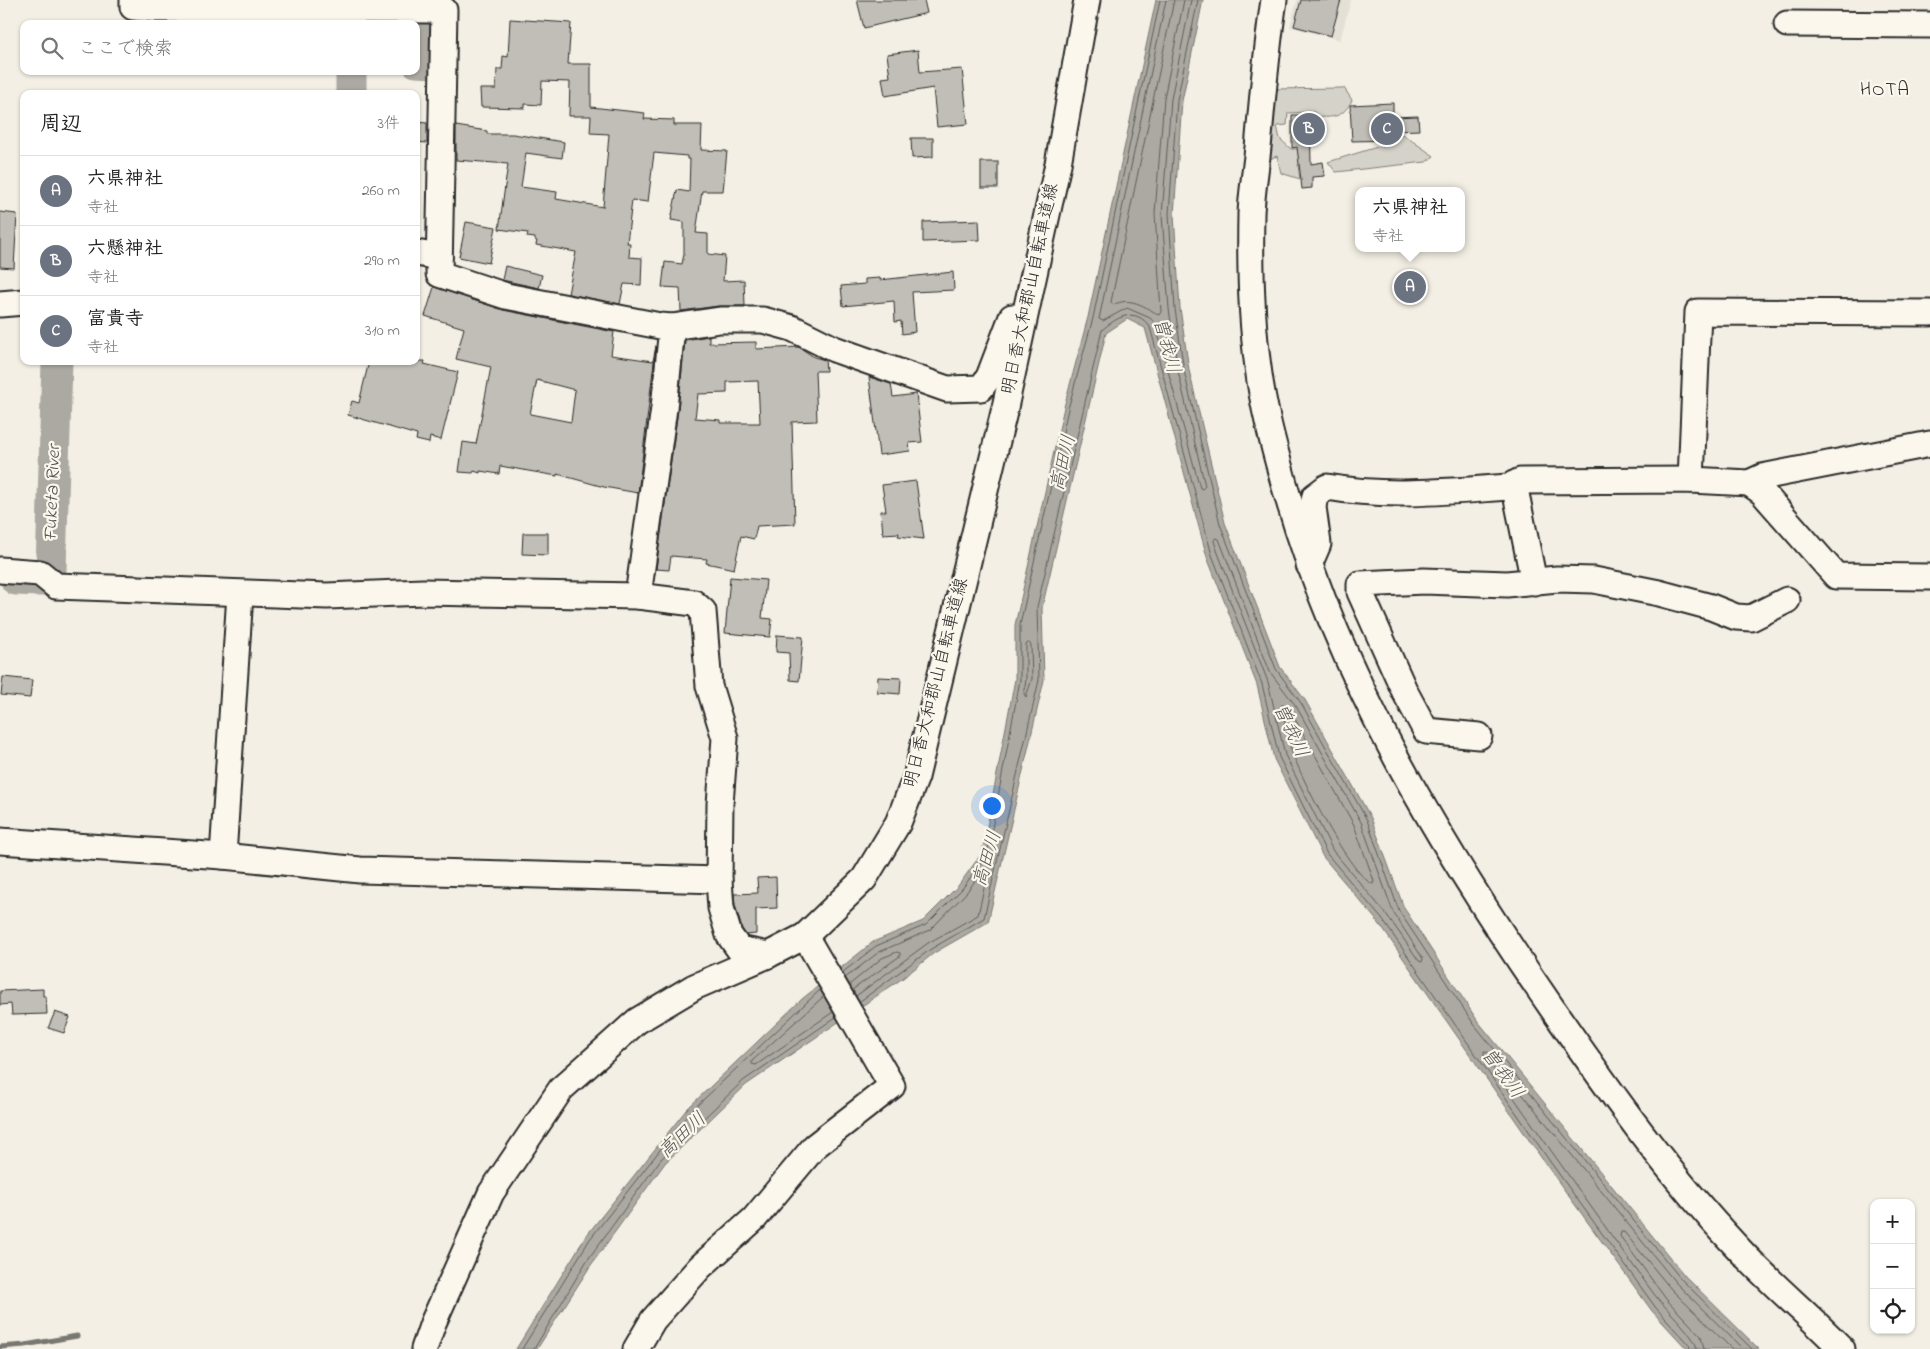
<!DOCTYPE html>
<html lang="ja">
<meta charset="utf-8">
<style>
:root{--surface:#fff;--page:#f2f2f2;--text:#222;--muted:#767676;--line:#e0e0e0;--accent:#0b8043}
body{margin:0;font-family:"Indie Flower","Klee One",sans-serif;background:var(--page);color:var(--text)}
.controls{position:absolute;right:15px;bottom:15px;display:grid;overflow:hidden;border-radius:10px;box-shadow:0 1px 4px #0004}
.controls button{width:45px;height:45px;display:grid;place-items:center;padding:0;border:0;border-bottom:1px solid var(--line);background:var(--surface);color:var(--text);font:25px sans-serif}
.you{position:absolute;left:991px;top:805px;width:18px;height:18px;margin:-12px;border:4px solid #fff;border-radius:50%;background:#1a73e8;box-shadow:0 0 0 8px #1a73e833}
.badge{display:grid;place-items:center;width:32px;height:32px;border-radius:50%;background:var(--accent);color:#fff;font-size:16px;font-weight:700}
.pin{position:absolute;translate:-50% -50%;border:2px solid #fff;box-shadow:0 1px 5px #0006}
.popup{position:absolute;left:1355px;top:187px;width:110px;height:65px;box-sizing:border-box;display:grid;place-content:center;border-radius:10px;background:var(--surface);filter:drop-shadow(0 1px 4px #0005);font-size:16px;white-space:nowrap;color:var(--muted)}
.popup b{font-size:19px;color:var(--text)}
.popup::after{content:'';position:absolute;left:50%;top:100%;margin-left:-10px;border:10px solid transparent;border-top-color:var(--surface)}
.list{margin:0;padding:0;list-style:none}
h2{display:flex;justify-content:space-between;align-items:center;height:65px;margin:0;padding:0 20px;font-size:21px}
h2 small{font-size:16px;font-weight:400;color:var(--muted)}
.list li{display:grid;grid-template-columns:32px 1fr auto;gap:15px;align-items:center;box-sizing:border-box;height:70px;padding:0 20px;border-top:1px solid var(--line)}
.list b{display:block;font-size:19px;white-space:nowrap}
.list p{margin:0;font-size:16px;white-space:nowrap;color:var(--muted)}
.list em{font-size:16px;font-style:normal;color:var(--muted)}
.icon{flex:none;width:28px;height:28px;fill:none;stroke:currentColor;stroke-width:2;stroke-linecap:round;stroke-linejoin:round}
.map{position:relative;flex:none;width:1930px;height:1349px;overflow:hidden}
.search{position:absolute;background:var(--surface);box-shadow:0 1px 4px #0004;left:20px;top:20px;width:400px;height:55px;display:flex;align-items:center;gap:12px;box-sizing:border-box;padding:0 18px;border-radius:10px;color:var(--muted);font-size:19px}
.panel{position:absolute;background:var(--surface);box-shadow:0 1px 4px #0004;left:20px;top:90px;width:400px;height:275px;border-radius:10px}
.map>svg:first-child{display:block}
</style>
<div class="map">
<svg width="1930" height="1349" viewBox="0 0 1930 1349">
<rect width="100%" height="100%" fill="#f3efe4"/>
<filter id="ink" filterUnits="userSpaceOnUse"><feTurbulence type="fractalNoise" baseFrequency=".02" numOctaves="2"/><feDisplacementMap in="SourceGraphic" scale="10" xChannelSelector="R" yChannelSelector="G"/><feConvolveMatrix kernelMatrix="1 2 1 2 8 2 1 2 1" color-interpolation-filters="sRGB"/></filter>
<g filter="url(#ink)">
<polygon fill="#e4e0d6" points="1297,0 1351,0 1340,40 1290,27"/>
<g fill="#d5d2c9" stroke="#807e7a">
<path d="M1344,88L1352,100C1344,116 1335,118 1319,117L1314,112L1288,113L1287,125L1277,126L1280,139L1291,149H1302L1308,163L1298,165L1300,179L1281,173L1277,156L1264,161L1270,89Z"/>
<polygon points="1402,134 1434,156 1426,162 1336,172 1328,162 1387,144"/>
</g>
<polygon fill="#aca9a2" stroke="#787772" points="1156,0 1203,0 1182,101 1174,215 1180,308 1189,370 1225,523 1280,667 1305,700 1371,818 1404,908 1477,1020 1685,1276 1759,1349 1687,1349 1652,1311 1547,1166 1378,922 1323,857 1274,759 1257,685 1207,557 1145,328 1127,319 1106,333 1042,608 1044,680 988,922 934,953 903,978 746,1085 665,1163 591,1265 537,1349 516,1349 586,1236 686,1110 802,999 873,942 923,921 958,886 982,853 1015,679 1015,625 1064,407 1088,317"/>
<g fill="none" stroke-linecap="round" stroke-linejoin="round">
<g stroke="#5f5d5b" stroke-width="1">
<polyline points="1166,0 1099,319 1103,321 1127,308 1150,318 1155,323 1200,488 1202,489 1205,486 1178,371 1169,309 1162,215 1171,99 1191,0"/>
<path d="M1174,0L1111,302L1113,305C1130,296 1144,306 1159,315L1161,312L1155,213L1164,98L1184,0"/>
<polyline points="1198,0 1177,100 1169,214 1175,309 1184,371 1220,524 1276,669 1301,703 1367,820 1399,911 1473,1023 1681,1279 1752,1349"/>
<polygon points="1216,538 1219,539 1270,672 1296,706 1361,822 1393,912 1423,959 1422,962 1419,961 1387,915 1333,851 1285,755 1268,682 1218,553 1214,541"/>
<polygon points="1029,643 1031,645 1032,679 1026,697 1024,694 1026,679 1026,645"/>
<path d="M1283,704L1290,710L1354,825L1374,881L1373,884C1350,876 1301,777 1292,752C1287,738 1285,722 1281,707Z"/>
<polyline points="842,973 876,946 926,925 962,889 987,855 1020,680 1020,625 1068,409 1093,318 1160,0"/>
<polyline points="845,978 879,952 930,930 966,893 984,869 988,870 978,915 928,943 856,996"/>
<polyline points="849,985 882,958 897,952 900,953 900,956 852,990"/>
<polyline points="824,996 752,1061 752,1064 756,1065 833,1012"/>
<path d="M859,1002L931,949L984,918L1039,680L1037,607L1102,330C1117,317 1135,306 1150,327L1212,555L1262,684L1279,757L1327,854L1382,919L1551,1163L1656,1308L1689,1344L1690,1349"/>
<polyline points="522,1349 590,1239 689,1113 820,990"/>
<polyline points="534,1349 586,1262 661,1159 743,1081 836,1017"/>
<path d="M1697,1349C1696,1335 1660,1304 1651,1290C1594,1212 1539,1134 1484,1055V1051L1488,1052L1676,1283L1743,1349"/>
<polyline points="1704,1349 1701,1336 1666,1299 1620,1236 1621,1232 1624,1232 1671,1289 1732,1349"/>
</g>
<polyline stroke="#787772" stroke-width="5" points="0,1347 25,1345 77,1336"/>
<g stroke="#aca9a2" stroke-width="31">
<polyline points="416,62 433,63 434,24"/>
<polyline points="351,94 351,71"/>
<polyline points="16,580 40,581 51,570 57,361"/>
</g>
</g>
<g fill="#c0beb6" stroke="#2b2b2b" fill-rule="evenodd">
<polygon points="857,0 924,0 927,13 864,28"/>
<polygon points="1301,0 1341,0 1331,36 1294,26"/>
<polygon points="510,19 571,23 568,64 591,64 591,107 645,113 644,119 674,120 674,125 702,125 701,150 727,151 723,191 702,191 696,233 708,234 708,254 725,256 723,281 744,280 745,306 718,306 681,311 680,288 662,287 665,262 682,264 684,254 684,222 671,220 677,190 689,192 690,159 687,159 687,156 654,153 648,202 632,200 627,243 630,243 629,257 642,258 641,285 624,284 620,304 568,294 576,252 536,245 537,241 535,240 535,238 527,237 528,233 499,229 508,164 456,160 456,126 487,131 487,134 513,134 564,142 562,158 526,153 521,187 557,192 556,199 603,207 609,134 590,133 591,116 569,116 570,82 542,81 541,105 525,104 525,108 481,107 480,89 496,89 497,69 502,69 503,56 508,57"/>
<polygon points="918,50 920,72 962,69 968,124 937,127 933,88 885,96 882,78 890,77 887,54"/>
<polygon points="1393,103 1393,117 1418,116 1419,130 1394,131 1394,140 1352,141 1350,105"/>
<polygon points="1292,115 1310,115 1311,164 1323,162 1325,176 1312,177 1312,188 1302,189 1297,147 1292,148"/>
<polygon points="416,122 427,123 427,143 416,142"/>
<polygon points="911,138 933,138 933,157 912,158"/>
<rect x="981" y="162" width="17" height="26"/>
<polygon points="0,212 17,214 14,268 0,267"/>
<polygon points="979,220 980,240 923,242 923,222"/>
<polygon points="466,222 496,227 489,263 459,257"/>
<polygon points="505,266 542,275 539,288 502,280"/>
<polygon points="953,272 954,290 912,292 915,332 902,334 901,321 895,322 894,301 843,306 841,286 865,284 865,279 880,278 880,280"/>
<path d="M434,287L503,310L614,332L611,355L653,361L656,346L638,493L604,487L557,474V476L500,466L499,474L480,471V473L474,471L473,473L459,472L463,442L476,444L491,367L456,359L464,328L425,316ZM537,380L575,390L571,422L530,414Z"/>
<path d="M709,336V343L756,342V349L799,347L814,357L825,360L826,371H815L817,421L792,422L795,524L757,526L754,539L741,536L734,569L706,563L707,559L671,556L669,570L656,569L678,410L685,340ZM758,381L760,423H720V420L695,418L698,394L727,393V382Z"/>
<polygon points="369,361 425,361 424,364 458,372 441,440 430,437 429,443 416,440 417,435 348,415 352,401 359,403"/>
<polygon points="869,377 891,384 893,397 916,394 922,442 909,443 910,451 879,455"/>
<polygon points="916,481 924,539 898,536 899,533 883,534 881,511 886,511 882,485"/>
<polygon points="523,533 548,533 548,555 522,554"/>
<polygon points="730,577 766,580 762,618 772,619 770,637 725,633"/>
<polygon points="777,635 803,637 799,681 790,680 789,653 776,652"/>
<polygon points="3,677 32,680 30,698 1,695"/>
<polygon points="878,677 901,678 900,694 877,692"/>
<polygon points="776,877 777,908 756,909 756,934 746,935 742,929 735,905 734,894 758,893 757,878"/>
<polygon points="43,989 43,996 46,996 47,1014 12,1015 11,1004 0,1005 0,991"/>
<polygon points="55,1012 70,1017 64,1033 48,1028"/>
</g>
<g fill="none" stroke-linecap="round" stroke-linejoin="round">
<g stroke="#2b2b2b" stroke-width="29">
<g id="minor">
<polyline points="133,0 133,7 156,9 444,10 439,274 506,296 660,326 672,327 720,320 763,320 792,328 834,349 947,389 981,388 989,377 1012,317"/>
<path d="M1274,0C1267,46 1263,91 1259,137C1257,163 1252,188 1251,214C1250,264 1251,317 1258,367C1263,408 1274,447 1285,487C1339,679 1441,848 1554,1011C1610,1092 1669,1175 1737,1247C1770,1283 1808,1314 1842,1349"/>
<polyline points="1787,24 1930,25"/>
<polyline points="416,253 439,257"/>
<polyline points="0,304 24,302"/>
<polyline points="1691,480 1698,312 1930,313"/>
<polyline points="1749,483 1762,492 1836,576 1930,577"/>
<polyline points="1514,484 1534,582"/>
<path d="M1309,565L1318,544L1313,507L1315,496L1327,487C1388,498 1448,491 1510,487L1520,481L1691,480L1749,483L1762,477L1930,444"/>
<polyline points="0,570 40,573 56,586 327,596 423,592 638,596 694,603 703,611 709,686 725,738 720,804 719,880 721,908 729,935 739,949 768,955"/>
<polyline points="638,596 664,408 672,327"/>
<polyline points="1479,736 1426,731 1405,692 1360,592 1360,584 1424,581 1507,584 1557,579 1594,580 1659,593 1711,607 1736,617 1751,618 1787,600"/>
<polyline points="0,841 223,856 360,870 719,880"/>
<polyline points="223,856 240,594"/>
<polyline points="424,1349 433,1323 491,1193 561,1089 637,1021 694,987 768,955 805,936 864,879 898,823 916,777 1004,412 1058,164 1087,0"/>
<polyline points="636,1349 653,1320 700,1267 754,1219 815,1146 892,1086 805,936"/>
</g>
</g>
<use href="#minor" stroke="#fbf7ec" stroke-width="25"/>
</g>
</g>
<g text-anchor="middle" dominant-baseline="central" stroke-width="4.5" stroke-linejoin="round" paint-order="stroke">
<g font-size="18" fill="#2b2b2b" stroke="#fbf7ec">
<text transform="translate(1031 289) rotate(-78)">明日香大和郡山自転車道線</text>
<text transform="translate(937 683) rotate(-76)">明日香大和郡山自転車道線</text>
</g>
<g font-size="19" letter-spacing="1" fill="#2b2b2b" stroke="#fbf7ec">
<text x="1885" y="90">HOTA</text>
</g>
<g font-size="19" font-style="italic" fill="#585755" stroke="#fbf7ec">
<text transform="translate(1166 346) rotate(75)">曽我川</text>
<text transform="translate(1064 463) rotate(-77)">高田川</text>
<text transform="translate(53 493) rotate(-88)">Fuketa River</text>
<text transform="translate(1290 731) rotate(65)">曽我川</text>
<text transform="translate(988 859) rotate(-73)">高田川</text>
<text transform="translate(1502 1074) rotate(54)">曽我川</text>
<text transform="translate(683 1136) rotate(-43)">高田川</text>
</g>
</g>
</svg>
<div class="controls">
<button>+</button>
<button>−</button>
<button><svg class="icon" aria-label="locate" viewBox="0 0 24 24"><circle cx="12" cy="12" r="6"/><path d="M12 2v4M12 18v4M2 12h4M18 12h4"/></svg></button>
</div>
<div class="you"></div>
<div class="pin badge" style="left:1410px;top:287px;background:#6b7280">A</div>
<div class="popup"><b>六県神社</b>寺社</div>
<div class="pin badge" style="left:1309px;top:129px;background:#6b7280">B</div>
<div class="pin badge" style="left:1387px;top:129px;background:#6b7280">C</div>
<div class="search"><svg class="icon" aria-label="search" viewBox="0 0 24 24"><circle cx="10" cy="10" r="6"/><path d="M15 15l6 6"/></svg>ここで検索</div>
<section class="panel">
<h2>周辺<small>3件</small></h2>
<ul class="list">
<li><span class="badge" style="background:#6b7280">A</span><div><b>六県神社</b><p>寺社</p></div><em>260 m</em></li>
<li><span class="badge" style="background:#6b7280">B</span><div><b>六懸神社</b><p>寺社</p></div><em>290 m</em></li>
<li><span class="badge" style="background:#6b7280">C</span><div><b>富貴寺</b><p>寺社</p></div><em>310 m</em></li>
</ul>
</section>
</div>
